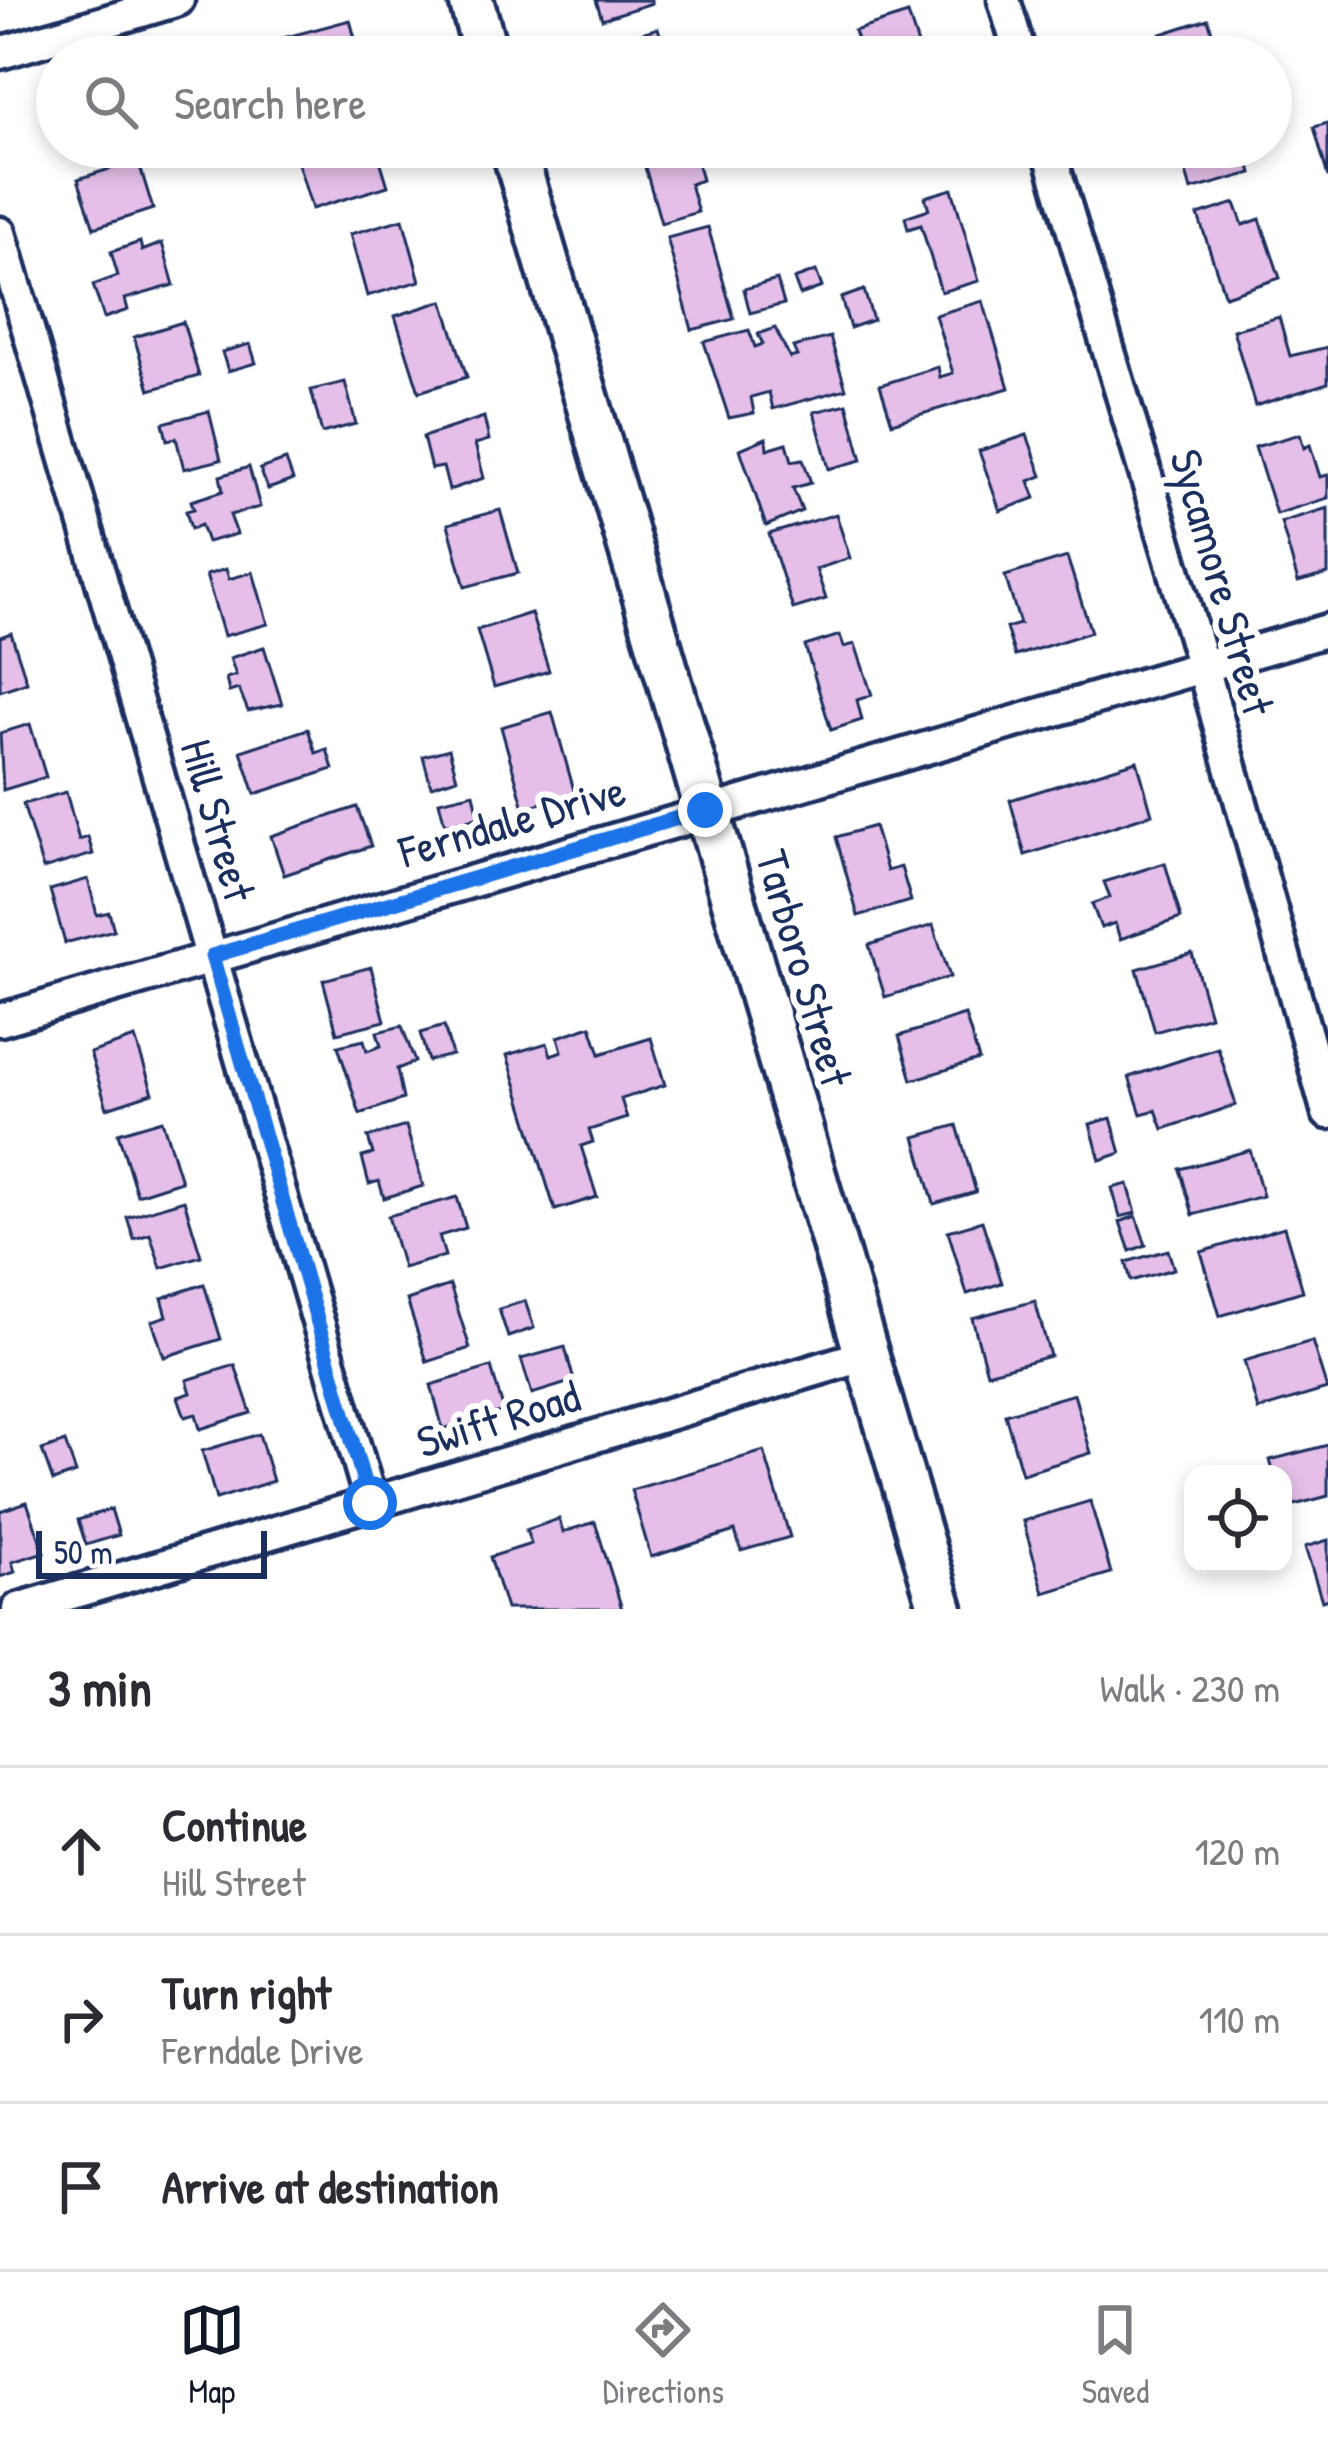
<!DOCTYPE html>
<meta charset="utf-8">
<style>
:root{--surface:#fff;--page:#f2f2f3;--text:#2b2b33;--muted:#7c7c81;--line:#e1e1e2;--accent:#111827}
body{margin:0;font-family:"Patrick Hand",sans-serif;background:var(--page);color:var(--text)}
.controls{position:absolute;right:36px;bottom:36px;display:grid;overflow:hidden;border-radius:24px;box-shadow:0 6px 18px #0003}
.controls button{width:108px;height:108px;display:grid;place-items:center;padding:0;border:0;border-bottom:3px solid var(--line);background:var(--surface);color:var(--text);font:60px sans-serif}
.scale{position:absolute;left:36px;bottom:30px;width:231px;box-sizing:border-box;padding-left:12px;border:6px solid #1b2f5e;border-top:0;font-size:33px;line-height:42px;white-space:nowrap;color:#1b2f5e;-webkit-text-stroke:9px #fff;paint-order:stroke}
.stop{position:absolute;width:36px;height:36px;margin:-27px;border:9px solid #1a73e8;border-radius:50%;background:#fff}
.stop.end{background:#1a73e8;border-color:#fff;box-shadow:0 3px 12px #0008}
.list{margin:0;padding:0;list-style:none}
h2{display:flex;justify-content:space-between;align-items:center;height:156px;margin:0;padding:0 48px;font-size:51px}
h2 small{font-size:39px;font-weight:400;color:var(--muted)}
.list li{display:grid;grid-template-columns:78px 1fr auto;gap:36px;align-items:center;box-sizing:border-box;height:168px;padding:0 48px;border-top:3px solid var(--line)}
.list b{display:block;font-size:45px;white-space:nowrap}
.list p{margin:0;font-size:39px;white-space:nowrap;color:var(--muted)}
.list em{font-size:39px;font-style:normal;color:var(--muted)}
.icon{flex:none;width:66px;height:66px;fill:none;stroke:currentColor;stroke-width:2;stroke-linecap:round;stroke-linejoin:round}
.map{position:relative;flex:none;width:1328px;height:1609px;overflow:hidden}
.search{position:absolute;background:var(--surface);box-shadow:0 6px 18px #0003;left:36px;right:36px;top:36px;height:132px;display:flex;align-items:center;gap:30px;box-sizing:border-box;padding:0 42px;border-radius:66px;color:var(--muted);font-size:45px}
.sheet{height:660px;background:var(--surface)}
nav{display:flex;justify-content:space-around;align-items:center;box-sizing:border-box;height:168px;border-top:3px solid var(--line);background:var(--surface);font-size:33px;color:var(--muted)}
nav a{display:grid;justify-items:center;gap:6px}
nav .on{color:var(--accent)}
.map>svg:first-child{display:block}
</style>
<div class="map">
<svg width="1328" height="1609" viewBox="0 0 1328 1609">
<rect width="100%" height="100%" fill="#fff"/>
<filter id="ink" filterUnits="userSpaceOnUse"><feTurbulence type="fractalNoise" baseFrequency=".00833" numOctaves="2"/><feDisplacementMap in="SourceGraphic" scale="24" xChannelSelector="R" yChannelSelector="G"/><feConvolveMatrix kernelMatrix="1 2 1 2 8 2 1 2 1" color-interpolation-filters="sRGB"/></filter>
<g filter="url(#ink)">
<g fill="#e5bfe8" stroke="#1b2f5e" stroke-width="3">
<polygon points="596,0 651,0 652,3 602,19"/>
<polygon points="908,14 922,57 873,57 870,46 860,49 854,31"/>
<polygon points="1208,19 1220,57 1148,57 1143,40"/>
<polygon points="350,20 360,57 284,57 279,39"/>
<polygon points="658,28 667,57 616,57 611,42"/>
<polygon points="1328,123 1328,177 1314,127"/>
<polygon points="293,147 376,147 388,186 312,209"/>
<polygon points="693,147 702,180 690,184 698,212 661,223 643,160"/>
<polygon points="861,147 950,147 952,154 929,161 925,150 867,167"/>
<polygon points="1179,147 1245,147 1252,173 1191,190"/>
<polygon points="138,160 153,209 94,228 78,179"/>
<polygon points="952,189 979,281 941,292 921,225 908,229 905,217 929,209 925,197"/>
<polygon points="1235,203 1243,225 1260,219 1280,278 1225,296 1198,215"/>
<polygon points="403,219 420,281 367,296 350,234"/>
<polygon points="708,227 734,319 692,330 667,238"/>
<polygon points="140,242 142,251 162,243 174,285 125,299 128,310 104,318 93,285 118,276 111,252"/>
<polygon points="816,271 822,287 800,295 794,279"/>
<polygon points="777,280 784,304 750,313 744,289"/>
<polygon points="864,290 873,320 850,328 841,298"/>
<polygon points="443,301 467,377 419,392 395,316"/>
<polygon points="983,301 1009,388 892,423 880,385 938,367 940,377 953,373 935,315"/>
<polygon points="1279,317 1290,356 1328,347 1328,383 1255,406 1233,330"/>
<polygon points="183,322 199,376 150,390 134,337"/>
<polygon points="775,328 790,358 797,356 793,347 830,337 846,389 773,409 769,392 751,397 754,413 729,418 704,342 749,330 755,347 763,344 758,334"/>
<polygon points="250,344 256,363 228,371 222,352"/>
<polygon points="345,382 356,424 322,433 311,390"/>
<polygon points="847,404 862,460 829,469 814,412"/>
<polygon points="209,411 221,460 184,469 176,438 167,440 163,423"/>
<polygon points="484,417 489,440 475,444 484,478 449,490 443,467 431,469 423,437"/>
<polygon points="1300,434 1304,448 1310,445 1320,477 1328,475 1328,498 1276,514 1255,447"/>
<polygon points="1027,435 1042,476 1029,481 1035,498 1000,511 979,451"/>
<polygon points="766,438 767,449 787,443 792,461 803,459 811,483 793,488 802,511 766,526 740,449"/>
<polygon points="286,460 293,480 268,489 260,469"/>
<polygon points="249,467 260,507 230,515 237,534 207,542 201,525 191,529 186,511 194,509 191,501 223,491 220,476"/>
<polygon points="1328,508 1328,574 1298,582 1281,522"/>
<polygon points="500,510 518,573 465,587 448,524"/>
<polygon points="836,514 850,558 816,569 826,599 793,609 769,534"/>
<polygon points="1067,557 1091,632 1015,656 1006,628 1020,624 1005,576"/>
<polygon points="226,569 229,579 253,572 268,624 224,636 206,575"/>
<polygon points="531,613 549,671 494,687 477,630"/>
<polygon points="11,633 27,682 0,691 0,637"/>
<polygon points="840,635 844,647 855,644 872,695 857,700 862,720 831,730 805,646"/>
<polygon points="264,647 282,704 248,711 239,689 229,692 226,678 236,675 230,658"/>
<polygon points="552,712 575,794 524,808 501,727"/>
<polygon points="30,724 46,777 3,790 0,733"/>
<polygon points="308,729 316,753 327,749 333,769 255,794 241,751"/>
<polygon points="449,749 457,778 431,786 423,756"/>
<polygon points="1137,761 1152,814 1025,855 1010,800"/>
<polygon points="66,792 79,840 88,837 93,854 43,869 23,804"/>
<polygon points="474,793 479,817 445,825 439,801"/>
<polygon points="357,807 371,846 284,875 271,836"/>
<polygon points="874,826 887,871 901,867 911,901 858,916 836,837"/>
<polygon points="1165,863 1181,918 1120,939 1115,923 1101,928 1092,904 1110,897 1104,882"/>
<polygon points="88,879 97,915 109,912 114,930 65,943 50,890"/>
<polygon points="933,925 950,977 885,997 869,945"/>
<polygon points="1192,953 1210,1016 1155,1032 1137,969"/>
<polygon points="371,967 385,1021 337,1033 323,980"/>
<polygon points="965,1015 979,1060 912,1080 899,1036"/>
<polygon points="402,1026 415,1062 397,1069 403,1099 360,1114 338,1046 364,1040 367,1051 381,1046 377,1032"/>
<polygon points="444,1026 452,1055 428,1061 420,1033"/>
<polygon points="591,1026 600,1054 651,1038 665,1085 621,1099 627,1118 589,1130 593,1142 581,1146 597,1197 555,1210 507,1055 547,1043 551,1055 562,1051 558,1037"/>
<polygon points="135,1038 153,1093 107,1108 90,1053"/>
<polygon points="1218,1048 1236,1105 1163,1129 1156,1110 1141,1114 1129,1077"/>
<polygon points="1111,1118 1121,1153 1100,1160 1090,1124"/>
<polygon points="162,1120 181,1181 137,1195 118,1133"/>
<polygon points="957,1125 976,1192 934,1204 915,1137"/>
<polygon points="406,1126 423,1186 384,1198 379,1181 369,1184 362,1157 373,1154 368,1137"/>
<polygon points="1250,1150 1263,1196 1193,1215 1180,1169"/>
<polygon points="1128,1184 1136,1213 1120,1217 1112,1188"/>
<polygon points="457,1197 466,1228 439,1236 445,1256 403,1268 388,1216"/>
<polygon points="184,1200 201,1256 161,1268 150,1234 134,1239 127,1217"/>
<polygon points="1136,1216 1146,1245 1130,1251 1120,1222"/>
<polygon points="982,1221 1002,1283 967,1294 948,1231"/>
<polygon points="1284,1227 1303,1291 1220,1316 1201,1252"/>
<polygon points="1168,1250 1174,1269 1131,1281 1126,1262"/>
<polygon points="204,1284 221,1339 164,1357 152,1321 167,1316 162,1298"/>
<polygon points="450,1285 470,1348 427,1362 407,1300"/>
<polygon points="525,1301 534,1328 508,1337 499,1309"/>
<polygon points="1035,1301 1050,1356 987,1373 972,1318"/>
<polygon points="1312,1341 1327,1389 1258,1410 1244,1361"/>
<polygon points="565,1347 574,1381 532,1394 521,1359"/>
<polygon points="235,1365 251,1413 200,1429 196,1414 185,1417 178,1397 191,1393 187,1380"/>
<polygon points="491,1367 504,1411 443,1429 431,1385"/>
<polygon points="1074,1394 1091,1453 1022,1474 1005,1414"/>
<polygon points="259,1434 273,1481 216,1499 202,1451"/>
<polygon points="65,1442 76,1473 53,1481 42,1450"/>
<polygon points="1328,1445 1328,1496 1283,1508 1283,1474 1274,1474 1270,1460"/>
<polygon points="764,1451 790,1537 741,1551 735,1531 651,1557 631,1490"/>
<polygon points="1090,1501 1111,1573 1044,1593 1023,1521"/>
<polygon points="27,1502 44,1552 12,1562 15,1572 0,1577 0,1511"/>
<polygon points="111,1509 119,1535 86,1545 78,1520"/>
<polygon points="559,1519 563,1532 595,1522 622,1609 506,1609 490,1557 531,1544 526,1530"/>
<polygon points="1328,1540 1328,1599 1322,1601 1305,1547"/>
</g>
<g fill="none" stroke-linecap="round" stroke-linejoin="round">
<g stroke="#1b2f5e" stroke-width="39">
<g id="street">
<polyline points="1004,0 1021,57"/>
<polyline points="0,53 178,0"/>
<polyline points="1048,147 1203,667 1328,1113"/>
<polyline points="0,233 371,1503"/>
<polyline points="0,1020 1328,630"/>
<polyline points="18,1609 866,1355"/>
</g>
</g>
<g stroke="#1b2f5e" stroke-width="51">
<g id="secondary">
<polyline points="471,0 487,57"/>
<polyline points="513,147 941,1609"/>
</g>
</g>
<use href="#street" stroke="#fff" stroke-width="30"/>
<use href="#secondary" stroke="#fff" stroke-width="42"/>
</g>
</g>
<g fill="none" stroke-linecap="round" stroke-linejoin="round" filter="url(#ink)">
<polyline stroke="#1a73e8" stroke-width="15" points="370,1503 212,956 705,810"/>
</g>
<g text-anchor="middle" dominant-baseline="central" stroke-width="12" stroke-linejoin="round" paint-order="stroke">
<g font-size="45" fill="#1b2f5e" stroke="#fff">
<text transform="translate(1223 582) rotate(74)">Sycamore Street</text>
<text transform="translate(219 820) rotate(74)">Hill Street</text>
<text transform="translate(512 820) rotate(-16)">Ferndale Drive</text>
<text transform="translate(805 968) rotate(74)">Tarboro Street</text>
<text transform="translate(498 1418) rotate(-17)">Swift Road</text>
</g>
</g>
</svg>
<div class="controls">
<button><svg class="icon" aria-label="locate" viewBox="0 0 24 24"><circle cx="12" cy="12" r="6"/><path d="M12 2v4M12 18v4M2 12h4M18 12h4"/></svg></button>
</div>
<div class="scale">50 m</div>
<div class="stop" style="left:370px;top:1503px"></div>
<div class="stop end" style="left:705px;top:810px"></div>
<div class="search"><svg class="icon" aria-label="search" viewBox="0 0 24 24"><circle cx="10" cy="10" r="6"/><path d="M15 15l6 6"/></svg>Search here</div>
</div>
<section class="sheet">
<h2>3 min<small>Walk · 230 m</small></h2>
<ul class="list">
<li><svg class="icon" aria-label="ahead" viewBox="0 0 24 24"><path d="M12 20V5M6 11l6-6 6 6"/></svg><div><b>Continue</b><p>Hill Street</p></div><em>120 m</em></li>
<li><svg class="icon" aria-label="right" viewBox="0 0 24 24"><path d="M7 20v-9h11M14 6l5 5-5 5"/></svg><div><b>Turn right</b><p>Ferndale Drive</p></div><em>110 m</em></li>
<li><svg class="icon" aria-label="arrive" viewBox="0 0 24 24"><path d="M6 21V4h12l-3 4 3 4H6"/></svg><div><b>Arrive at destination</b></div></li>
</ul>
</section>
<nav>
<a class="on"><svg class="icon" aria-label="map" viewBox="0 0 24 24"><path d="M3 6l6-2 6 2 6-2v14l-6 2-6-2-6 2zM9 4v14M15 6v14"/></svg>Map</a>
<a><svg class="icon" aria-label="directions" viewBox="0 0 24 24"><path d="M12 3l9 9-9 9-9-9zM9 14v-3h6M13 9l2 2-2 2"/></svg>Directions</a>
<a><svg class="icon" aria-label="saved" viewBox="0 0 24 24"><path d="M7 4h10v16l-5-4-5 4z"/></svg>Saved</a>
</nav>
